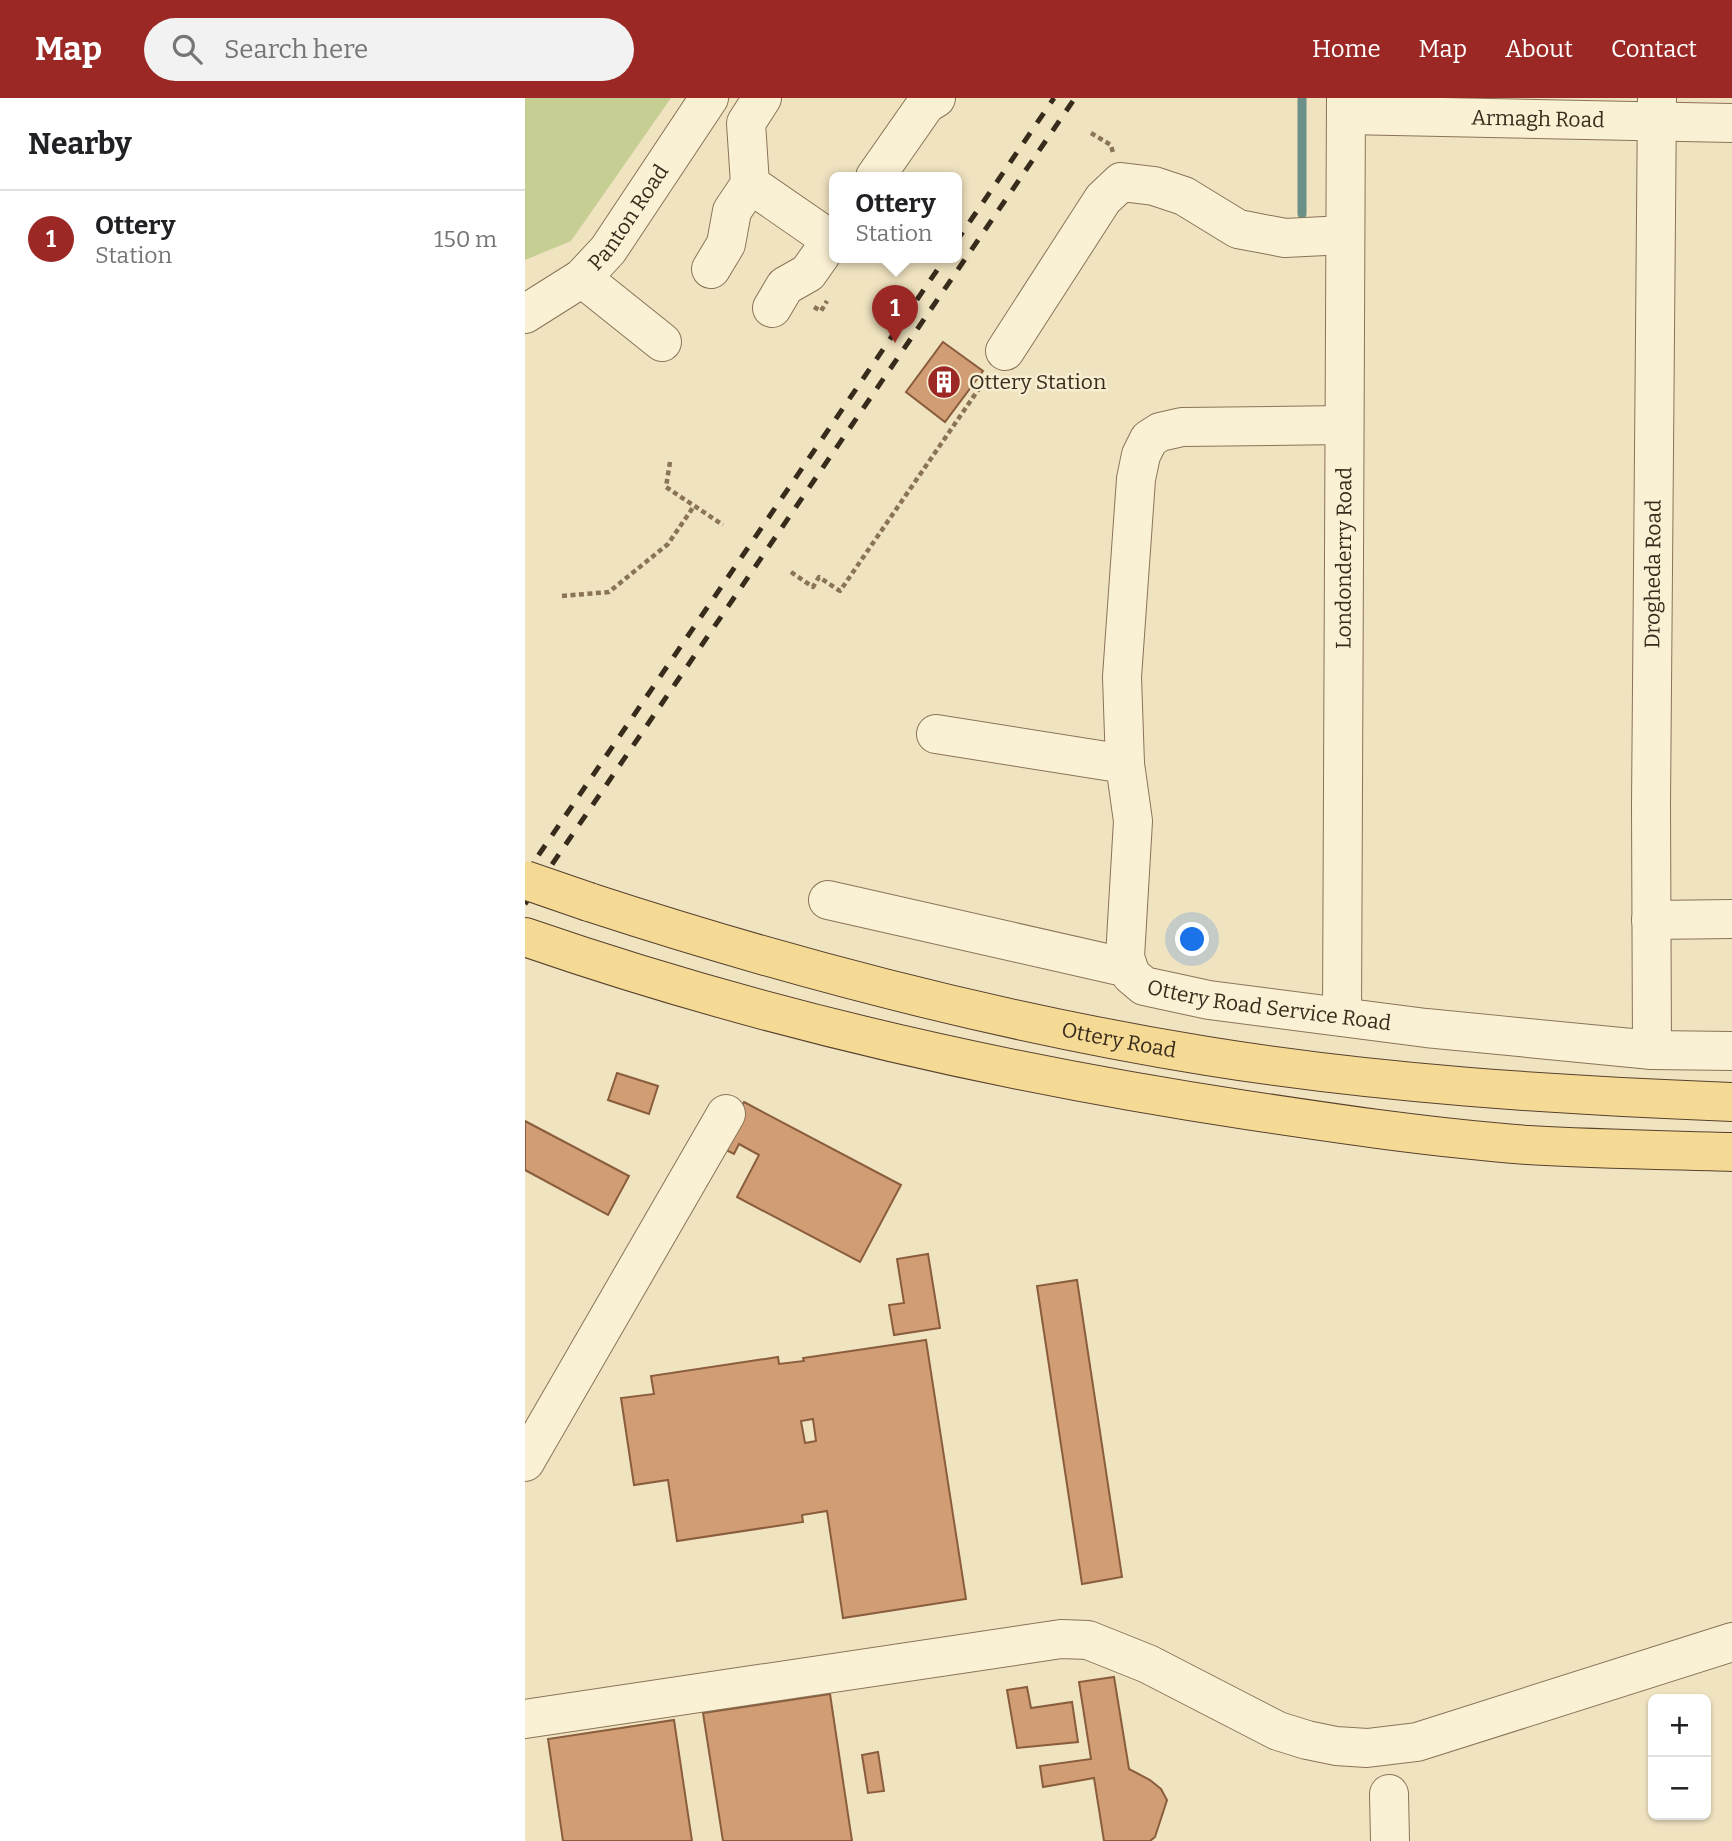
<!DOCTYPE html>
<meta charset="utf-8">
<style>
:root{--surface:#fff;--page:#f2f2f2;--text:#202124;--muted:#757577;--line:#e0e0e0;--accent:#9b2825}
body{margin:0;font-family:Bitter,serif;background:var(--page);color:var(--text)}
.controls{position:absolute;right:21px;bottom:21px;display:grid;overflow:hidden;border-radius:10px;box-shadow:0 2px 5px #0004}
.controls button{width:63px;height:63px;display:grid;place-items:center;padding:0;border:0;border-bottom:2px solid var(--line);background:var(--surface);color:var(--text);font:35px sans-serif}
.you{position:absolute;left:668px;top:842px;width:24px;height:24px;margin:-18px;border:5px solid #fff;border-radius:50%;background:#1a73e8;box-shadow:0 0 0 10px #1a73e833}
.badge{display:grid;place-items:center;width:46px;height:46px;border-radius:50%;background:var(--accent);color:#fff;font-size:23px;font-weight:700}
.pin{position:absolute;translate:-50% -58px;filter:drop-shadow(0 2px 4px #0008)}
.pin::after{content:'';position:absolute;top:37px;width:24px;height:21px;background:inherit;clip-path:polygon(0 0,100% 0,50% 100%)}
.popup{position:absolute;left:304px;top:74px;width:133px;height:91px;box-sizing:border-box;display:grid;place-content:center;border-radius:10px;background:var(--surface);filter:drop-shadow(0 2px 5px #0005);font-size:23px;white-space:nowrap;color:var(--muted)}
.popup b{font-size:26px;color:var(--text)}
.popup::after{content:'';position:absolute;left:50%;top:100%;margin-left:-14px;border:14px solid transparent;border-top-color:var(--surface)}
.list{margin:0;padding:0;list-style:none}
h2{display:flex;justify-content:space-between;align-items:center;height:91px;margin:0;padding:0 28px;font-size:30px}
h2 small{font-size:23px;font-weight:400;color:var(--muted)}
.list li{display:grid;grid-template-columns:46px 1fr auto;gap:21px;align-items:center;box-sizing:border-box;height:98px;padding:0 28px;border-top:2px solid var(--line)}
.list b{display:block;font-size:26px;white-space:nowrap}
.list p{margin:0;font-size:23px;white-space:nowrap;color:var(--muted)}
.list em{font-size:23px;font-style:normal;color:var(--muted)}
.icon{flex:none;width:38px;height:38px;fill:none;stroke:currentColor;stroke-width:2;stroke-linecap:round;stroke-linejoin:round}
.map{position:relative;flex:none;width:1207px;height:1743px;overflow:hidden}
header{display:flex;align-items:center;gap:42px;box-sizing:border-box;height:98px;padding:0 35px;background:var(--accent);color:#fff}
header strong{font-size:33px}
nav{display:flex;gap:38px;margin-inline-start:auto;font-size:24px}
.search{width:490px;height:63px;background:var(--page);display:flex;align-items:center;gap:18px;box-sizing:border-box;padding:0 24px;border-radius:38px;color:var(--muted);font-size:26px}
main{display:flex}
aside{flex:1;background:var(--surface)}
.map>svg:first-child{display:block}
</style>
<header>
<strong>Map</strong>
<div class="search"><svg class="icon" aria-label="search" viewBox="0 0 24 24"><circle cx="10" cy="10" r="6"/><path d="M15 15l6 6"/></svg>Search here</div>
<nav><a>Home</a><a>Map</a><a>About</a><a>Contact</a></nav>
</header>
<main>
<aside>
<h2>Nearby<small></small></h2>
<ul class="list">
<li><span class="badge">1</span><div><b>Ottery</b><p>Station</p></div><em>150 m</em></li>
</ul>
</aside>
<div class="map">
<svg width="1207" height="1743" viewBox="0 0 1207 1743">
<rect width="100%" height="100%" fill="#f0e3c0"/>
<polygon fill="#c6ce94" points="0,0 146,0 46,143 0,162"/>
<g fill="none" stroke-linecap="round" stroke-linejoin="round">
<polyline stroke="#6a9088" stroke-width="9" points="777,116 777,0"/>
</g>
<g fill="#d09d75" stroke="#8a5d3c" stroke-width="2" fill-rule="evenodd">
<polygon points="418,244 458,273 420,324 381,294"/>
<polygon points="92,975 133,988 124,1016 83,1002"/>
<polygon points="219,1004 376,1087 335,1164 212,1099 234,1057 214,1046 209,1056 195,1049"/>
<polygon points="0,1023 104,1078 83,1117 0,1072"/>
<polygon points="403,1156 415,1230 369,1237 364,1207 379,1205 372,1161"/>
<polygon points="552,1182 597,1479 557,1486 512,1188"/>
<path d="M401,1242L441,1501L318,1520L302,1413L277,1417L278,1424L152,1443L143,1382L109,1387L96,1300L129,1296L126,1278L253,1259L254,1266L279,1263L278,1260ZM288,1321L291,1343L280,1345L276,1323Z"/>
<polygon points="589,1579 604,1671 625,1682 636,1691 642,1702 630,1739 625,1743 579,1743 569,1680 518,1689 515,1668 566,1661 554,1584"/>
<polygon points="502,1589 506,1610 547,1604 553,1644 492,1650 482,1592"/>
<polygon points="305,1596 327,1743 198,1743 178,1615"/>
<polygon points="149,1622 167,1743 38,1743 23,1641"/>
<polygon points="353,1654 359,1693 343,1695 337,1657"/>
</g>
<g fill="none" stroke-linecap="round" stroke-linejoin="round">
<g stroke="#8a7457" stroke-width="40">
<g id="minor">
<path id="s1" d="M821,17L1207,25"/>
<polyline points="350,79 401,6 411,0"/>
<polyline points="225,86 306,142"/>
<polyline points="186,171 201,146 207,113 225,86 221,25 237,0"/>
<polyline points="57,180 137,244"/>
<polyline points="247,210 260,188 283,175 309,138"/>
<path id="s2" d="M0,216L57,180L83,152L184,0"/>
<polyline points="480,253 578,101 596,84 629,88 659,98 713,131 760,140 820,137"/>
<path id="s3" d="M411,636L600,666L608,723L600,859L606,877L619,888L684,902L901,930L1127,952L1207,953"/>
<polyline points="600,666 597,579 611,381 616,357 624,341 635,334 657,329 819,327"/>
<polyline points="303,802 603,870"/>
<polyline points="1126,822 1207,821"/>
<path id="s4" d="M817,918L821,0"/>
<path id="s5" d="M1127,952L1126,707L1132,0"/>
<polyline points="0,1364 201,1016"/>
<polyline points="0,1621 536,1541 563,1542 623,1566 753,1633 782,1642 811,1648 842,1650 892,1644 1207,1544"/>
<polyline points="864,1696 865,1743"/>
</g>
</g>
<g stroke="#57412c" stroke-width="40">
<g id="major">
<path id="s6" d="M64,804C266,870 472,924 682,958C856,986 1031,997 1207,1004"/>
<path d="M0,839C234,920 477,975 721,1012C814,1026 909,1040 1003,1047C1071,1051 1139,1052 1207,1054"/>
</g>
</g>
<g stroke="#8a7457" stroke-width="4.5" stroke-dasharray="5 3.5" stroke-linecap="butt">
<polyline points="566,35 586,47 588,55"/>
<polyline points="289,209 296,213 302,203"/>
<polyline points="145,364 141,389 198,427"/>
<polyline points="266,474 288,489 294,479 315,493 462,279"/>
<polyline points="37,498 84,494 143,446 169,408"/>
</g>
<use href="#minor" stroke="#faf0d4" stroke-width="38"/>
<use href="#major" stroke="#f5da96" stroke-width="38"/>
<g stroke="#392b1c" stroke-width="5" stroke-dasharray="12 12" stroke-linecap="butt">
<polyline points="431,144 529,0"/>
<polyline points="0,777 421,159"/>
<polyline points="0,806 550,0"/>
</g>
<g stroke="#57412c" stroke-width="40" stroke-linecap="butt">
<polyline id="major-bridge" points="0,782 64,804"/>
</g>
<use href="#major-bridge" stroke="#f5da96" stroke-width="38"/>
</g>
<defs>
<g id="building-disc" transform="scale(1.75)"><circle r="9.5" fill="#9b2825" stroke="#f7edd0"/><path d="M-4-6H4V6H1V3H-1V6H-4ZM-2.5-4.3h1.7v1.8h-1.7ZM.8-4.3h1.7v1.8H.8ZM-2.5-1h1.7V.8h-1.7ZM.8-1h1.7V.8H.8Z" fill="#fff"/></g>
</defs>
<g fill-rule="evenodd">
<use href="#building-disc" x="419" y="284"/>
</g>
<g text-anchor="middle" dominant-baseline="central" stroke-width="5" stroke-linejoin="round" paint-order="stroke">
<g font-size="21" fill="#392b1c" stroke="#f7edd0">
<text stroke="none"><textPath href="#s1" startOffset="192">Armagh Road</textPath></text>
<text stroke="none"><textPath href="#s2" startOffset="144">Panton Road</textPath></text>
<text stroke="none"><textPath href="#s4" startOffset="458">Londonderry Road</textPath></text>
<text stroke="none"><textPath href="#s5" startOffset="476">Drogheda Road</textPath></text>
<text stroke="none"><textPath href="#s3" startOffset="548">Ottery Road Service Road</textPath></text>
<text stroke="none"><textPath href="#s6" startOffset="548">Ottery Road</textPath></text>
</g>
<g font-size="21" fill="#392b1c" stroke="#f7edd0" text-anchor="start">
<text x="444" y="284">Ottery Station</text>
</g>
</g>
</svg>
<div class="controls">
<button>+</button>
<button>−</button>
</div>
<div class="you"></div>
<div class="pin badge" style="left:370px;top:245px">1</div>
<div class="popup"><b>Ottery</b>Station</div>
</div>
</main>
